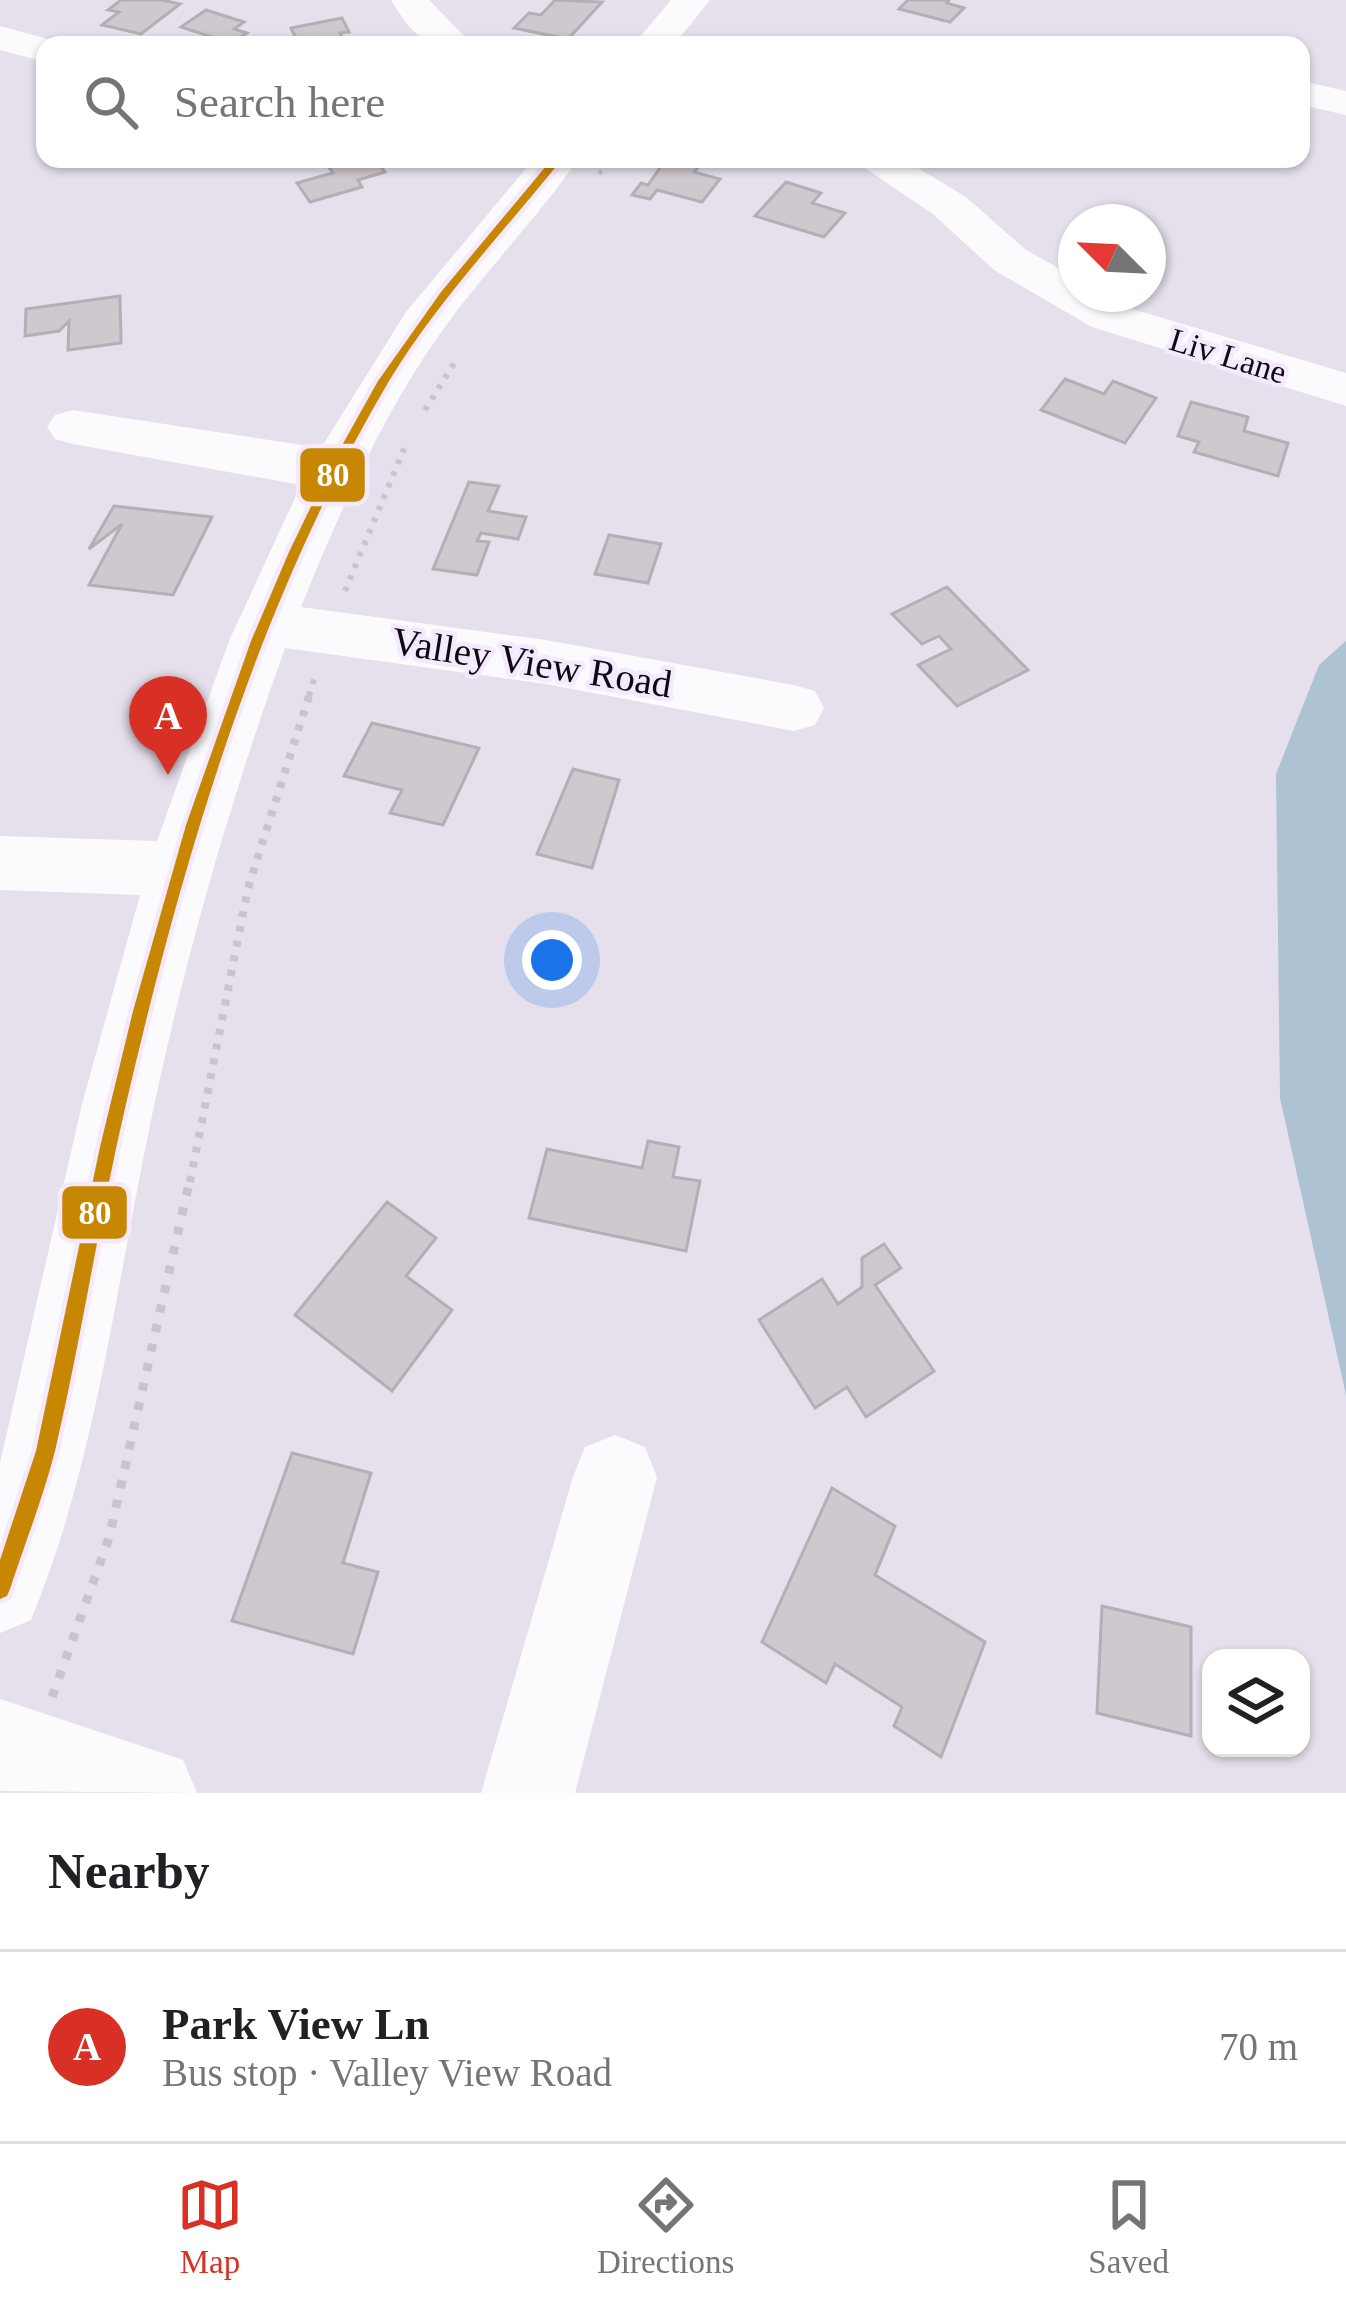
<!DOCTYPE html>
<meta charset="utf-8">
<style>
:root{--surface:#fff;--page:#f2f2f2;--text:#202124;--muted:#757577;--line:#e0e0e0;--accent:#d93025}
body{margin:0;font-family:Georgia,serif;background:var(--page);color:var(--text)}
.controls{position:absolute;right:36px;bottom:36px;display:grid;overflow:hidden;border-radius:24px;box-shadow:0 3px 9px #0004}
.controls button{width:108px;height:108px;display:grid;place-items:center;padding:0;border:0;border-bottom:3px solid var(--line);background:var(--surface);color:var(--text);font:60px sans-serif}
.compass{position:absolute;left:1058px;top:204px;width:108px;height:108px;border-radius:50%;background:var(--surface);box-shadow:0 3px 9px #0004;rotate:294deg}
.you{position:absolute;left:552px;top:960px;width:42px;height:42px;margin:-30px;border:9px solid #fff;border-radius:50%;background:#1a73e8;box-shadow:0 0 0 18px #1a73e833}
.badge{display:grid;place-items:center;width:78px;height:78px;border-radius:50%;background:var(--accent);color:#fff;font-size:39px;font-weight:700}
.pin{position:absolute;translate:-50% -99px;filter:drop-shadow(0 3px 6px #0008)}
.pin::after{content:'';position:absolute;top:63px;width:42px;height:36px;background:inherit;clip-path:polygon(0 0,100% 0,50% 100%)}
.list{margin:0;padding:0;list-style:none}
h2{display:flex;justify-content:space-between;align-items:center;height:156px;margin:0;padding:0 48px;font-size:51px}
h2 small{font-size:39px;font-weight:400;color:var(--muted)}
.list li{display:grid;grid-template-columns:78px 1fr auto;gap:36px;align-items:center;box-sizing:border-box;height:192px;padding:0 48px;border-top:3px solid var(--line)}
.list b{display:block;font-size:45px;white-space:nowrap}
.list p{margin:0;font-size:39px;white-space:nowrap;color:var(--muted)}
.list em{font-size:39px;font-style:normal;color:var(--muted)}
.icon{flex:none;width:66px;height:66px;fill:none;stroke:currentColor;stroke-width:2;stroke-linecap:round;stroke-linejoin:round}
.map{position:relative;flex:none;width:1346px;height:1793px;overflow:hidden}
.search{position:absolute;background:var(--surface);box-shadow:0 3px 9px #0004;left:36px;right:36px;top:36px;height:132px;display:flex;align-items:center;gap:30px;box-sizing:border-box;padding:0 42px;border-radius:24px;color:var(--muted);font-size:45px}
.sheet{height:348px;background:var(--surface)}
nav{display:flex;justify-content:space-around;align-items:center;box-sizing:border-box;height:168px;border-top:3px solid var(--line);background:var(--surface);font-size:33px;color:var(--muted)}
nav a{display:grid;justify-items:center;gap:6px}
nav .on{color:var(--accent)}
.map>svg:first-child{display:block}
</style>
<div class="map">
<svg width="1346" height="1793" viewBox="0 0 1346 1793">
<rect width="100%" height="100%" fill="#e6e0ec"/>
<polygon fill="#adc2d2" points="1346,641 1346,1395 1280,1098 1276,774 1319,665"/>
<g fill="#cfc8cf" stroke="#b4aeb6" stroke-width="3">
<polygon points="121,0 162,0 180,4 141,34 102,25 119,12 108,10"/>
<polygon points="555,0 602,2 568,39 514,28 529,13 541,15"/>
<polygon points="908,0 949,0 947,3 964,8 950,22 899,9"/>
<polygon points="206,10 244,22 234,29 247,33 229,45 195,45 209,36 181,27"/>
<polygon points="342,18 349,32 340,33 346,45 299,45 291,28"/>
<polygon points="323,159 362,159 367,165 377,162 385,172 358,180 362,187 310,202 297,183 333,173"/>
<polygon points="666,159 705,159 694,172 720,179 702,202 657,190 650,199 632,195 641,183 648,185"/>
<polygon points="786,182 821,193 812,203 845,213 824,237 755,216"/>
<polygon points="120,296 121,343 68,350 69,321 59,331 25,336 26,309"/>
<polygon points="1065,379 1104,394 1113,381 1156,398 1125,443 1041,410"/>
<polygon points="1191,402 1248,417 1244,431 1288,443 1278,476 1194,452 1199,442 1178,436"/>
<polygon points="469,482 499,486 488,511 526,517 518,539 481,533 477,541 489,542 477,575 433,569"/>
<polygon points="114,506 212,517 173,595 89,585 122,524 89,549"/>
<polygon points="609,535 661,544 648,583 595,574"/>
<polygon points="947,587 1028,670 957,706 918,665 951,649 939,636 922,644 892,614"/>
<polygon points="372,723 479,748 443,825 390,813 402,790 344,776"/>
<polygon points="573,769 619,780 592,868 537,854"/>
<polygon points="648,1141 679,1147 673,1177 700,1181 686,1251 529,1218 547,1149 642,1168"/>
<polygon points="387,1202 436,1238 406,1276 452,1310 392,1391 295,1315"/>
<polygon points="884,1244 901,1268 875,1285 934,1371 866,1417 847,1387 815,1408 759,1320 822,1279 838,1304 862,1287 862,1258"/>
<polygon points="292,1453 371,1473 343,1563 378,1572 353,1654 232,1621"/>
<polygon points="832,1488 895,1526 875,1575 985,1642 941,1757 894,1726 902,1707 835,1664 826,1683 762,1642"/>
<polygon points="1102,1606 1191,1627 1191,1736 1097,1713"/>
</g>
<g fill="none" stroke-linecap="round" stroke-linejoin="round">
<polyline stroke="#c7c5c8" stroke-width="4.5" stroke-dasharray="4.5 6" stroke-linecap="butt" points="599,174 610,159"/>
<g stroke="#c7c5c8" stroke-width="6" stroke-dasharray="4.5 8" stroke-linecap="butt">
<polyline points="425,410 458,357"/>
<polyline points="345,591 406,444"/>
<polyline points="309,696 316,673"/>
</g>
<polyline stroke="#c7c5c8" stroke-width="8" stroke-dasharray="6 9" stroke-linecap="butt" points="190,1182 248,888 310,693"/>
<polyline stroke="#c7c5c8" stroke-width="9" stroke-dasharray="8 12" stroke-linecap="butt" points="52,1697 109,1538 190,1179"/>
<g fill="#fbfafc" fill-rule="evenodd">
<path d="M391,0H429L473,45C424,45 417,42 391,0Z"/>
<polygon points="671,0 710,0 674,45 633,45"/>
<polygon points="0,26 59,42 61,45 45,45 45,62 0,50"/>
<polygon points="1301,81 1346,91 1346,115 1301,105"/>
<path d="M534,159H578C537,219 484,272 442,331C382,415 340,511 301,607L546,640L794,685L815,691L824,708L815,725L794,731L546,684L285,648C226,812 179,979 145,1150C113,1308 93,1469 31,1620L0,1633V1463L82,1104L140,895L0,890V836L157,841L229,641L301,485L73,444L55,439L47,427L55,415L73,410L321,448L406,312Z"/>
<polygon points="852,159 903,159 966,197 1026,250 1076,278 1076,294 1104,294 1126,307 1346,373 1346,406 1092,327 994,270 934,215"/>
<polygon points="615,1435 645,1447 657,1477 575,1793 481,1793 573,1477 585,1447"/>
<polygon points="0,1699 183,1760 197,1793 0,1791"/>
</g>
<g stroke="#f5e9fe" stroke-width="9">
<path id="bus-1" d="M552,159H562C504,232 438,300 389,381C258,602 184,855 126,1104C99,1219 82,1336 55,1451C43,1498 25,1543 10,1589L7,1596L0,1599V1560L36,1451L100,1147L133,1011L186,825L251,641L289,552L331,465L378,381L441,292Z"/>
</g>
<use href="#bus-1" fill="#c88703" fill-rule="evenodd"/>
</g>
<g text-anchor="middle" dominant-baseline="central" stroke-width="9" stroke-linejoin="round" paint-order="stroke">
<g font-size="33" fill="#0e0a11" stroke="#f5e9fe">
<text transform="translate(1228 356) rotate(17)">Liv Lane</text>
</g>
<g font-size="39" fill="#0e0a11" stroke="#f5e9fe">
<text transform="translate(532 662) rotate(9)">Valley View Road</text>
</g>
</g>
<g stroke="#f5e9fe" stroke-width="4.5">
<rect x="298" y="446" width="69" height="58" rx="12" fill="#c88703"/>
<rect x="60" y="1184" width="69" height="57" rx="12" fill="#c88703"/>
</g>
<g font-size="33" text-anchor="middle" font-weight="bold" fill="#fff">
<text x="333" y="486">80</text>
<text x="95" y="1224">80</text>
</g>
</svg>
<div class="controls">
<button><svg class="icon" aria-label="layers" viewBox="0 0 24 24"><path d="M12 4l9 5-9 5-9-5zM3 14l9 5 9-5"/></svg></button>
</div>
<svg class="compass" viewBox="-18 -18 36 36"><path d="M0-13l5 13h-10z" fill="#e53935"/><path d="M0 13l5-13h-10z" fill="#757577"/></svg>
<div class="you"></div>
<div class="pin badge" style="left:168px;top:775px">A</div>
<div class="search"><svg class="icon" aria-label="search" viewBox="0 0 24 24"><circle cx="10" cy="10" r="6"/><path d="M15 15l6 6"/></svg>Search here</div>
</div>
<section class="sheet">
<h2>Nearby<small></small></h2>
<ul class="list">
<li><span class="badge">A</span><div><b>Park View Ln</b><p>Bus stop · Valley View Road</p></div><em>70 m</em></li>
</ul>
</section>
<nav>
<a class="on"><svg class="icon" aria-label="map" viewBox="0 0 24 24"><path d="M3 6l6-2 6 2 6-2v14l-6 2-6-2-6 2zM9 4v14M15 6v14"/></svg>Map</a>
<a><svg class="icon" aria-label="directions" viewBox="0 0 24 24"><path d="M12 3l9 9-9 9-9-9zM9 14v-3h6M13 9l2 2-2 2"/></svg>Directions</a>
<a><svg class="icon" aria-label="saved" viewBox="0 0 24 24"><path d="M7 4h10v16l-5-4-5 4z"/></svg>Saved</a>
</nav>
